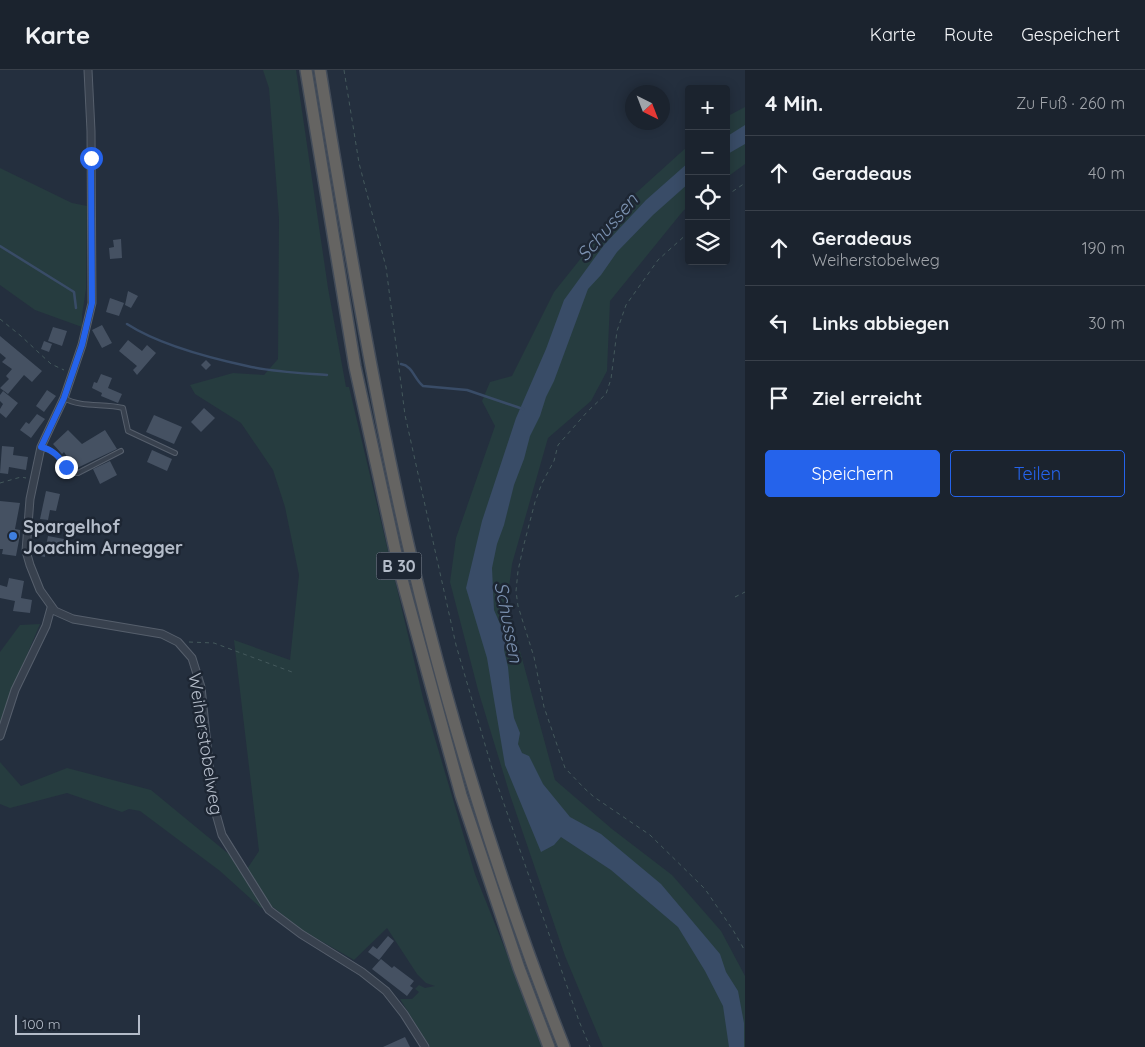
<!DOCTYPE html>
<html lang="de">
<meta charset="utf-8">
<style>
:root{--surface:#1b232e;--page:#282f3a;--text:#f1f3f6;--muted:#a0a4aa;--line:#39404a;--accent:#2563eb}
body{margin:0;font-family:Quicksand,sans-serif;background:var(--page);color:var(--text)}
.controls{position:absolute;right:15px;top:15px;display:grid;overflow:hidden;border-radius:5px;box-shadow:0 2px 12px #0003}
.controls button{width:45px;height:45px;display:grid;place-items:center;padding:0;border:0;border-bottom:1px solid var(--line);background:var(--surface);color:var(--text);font:25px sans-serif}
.compass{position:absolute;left:625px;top:15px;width:45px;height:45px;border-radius:50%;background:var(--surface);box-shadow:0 2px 12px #0003;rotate:138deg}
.scale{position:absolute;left:15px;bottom:12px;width:125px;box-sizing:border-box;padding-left:5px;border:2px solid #b4bcc9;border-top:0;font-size:14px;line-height:18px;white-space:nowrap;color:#b4bcc9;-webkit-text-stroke:4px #1d2633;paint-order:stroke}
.stop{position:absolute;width:15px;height:15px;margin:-11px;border:4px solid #2563eb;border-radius:50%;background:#fff}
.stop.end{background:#2563eb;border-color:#fff;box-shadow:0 1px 5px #0008}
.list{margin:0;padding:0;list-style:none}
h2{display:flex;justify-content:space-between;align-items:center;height:65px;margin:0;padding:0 20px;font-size:21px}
h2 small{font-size:16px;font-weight:400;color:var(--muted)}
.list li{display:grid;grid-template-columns:32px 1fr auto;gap:15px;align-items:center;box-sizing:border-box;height:75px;padding:0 20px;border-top:1px solid var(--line)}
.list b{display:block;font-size:19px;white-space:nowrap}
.list p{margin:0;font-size:16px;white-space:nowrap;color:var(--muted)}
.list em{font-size:16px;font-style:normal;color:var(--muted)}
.actions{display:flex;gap:10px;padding:15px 20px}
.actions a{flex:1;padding:11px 0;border:1px solid var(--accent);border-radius:5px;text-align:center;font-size:18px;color:var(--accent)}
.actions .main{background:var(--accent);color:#fff}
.icon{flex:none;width:28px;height:28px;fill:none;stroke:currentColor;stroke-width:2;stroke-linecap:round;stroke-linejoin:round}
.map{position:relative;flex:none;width:745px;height:977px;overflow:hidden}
header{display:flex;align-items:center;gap:30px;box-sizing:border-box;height:70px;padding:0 25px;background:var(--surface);border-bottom:1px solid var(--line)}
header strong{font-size:24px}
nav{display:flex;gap:28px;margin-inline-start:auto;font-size:18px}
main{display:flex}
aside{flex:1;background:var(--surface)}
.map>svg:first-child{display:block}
</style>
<header>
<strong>Karte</strong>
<nav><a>Karte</a><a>Route</a><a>Gespeichert</a></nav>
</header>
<main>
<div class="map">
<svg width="745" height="977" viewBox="0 0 745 977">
<rect width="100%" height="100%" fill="#242f3e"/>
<g fill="#263c3f">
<polygon points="263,0 296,0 328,218 346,317 349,317 423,628 475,804 544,977 430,977 400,929 412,929 419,922 415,919 419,915 425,918 435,916 426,913 417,904 387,858 354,890 302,860 273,837 261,838 220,801 140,741 129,739 122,742 67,723 10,738 0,734 0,692 21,716 67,698 151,720 247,799 259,781 234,570 290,590 299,505 285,437 273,400 241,353 195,324 190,315 233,303 264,305 278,289 279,148 269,18"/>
<polygon points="745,37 745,94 726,108 726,47"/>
<polygon points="689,75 689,136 683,141 610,231 607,301 591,331 548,368 512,494 507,533 555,710 612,759 672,805 721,861 745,906 745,977 603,977 565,886 510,725 478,620 450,512 456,468 495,356 482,331 490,312 512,306 554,222 626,132"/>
<polygon points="0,98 72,133 87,136 86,219 82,245 82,257 35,240 0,215"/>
<polygon points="40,554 12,620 0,655 0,582 20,555"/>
</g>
<g fill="#394c67">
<polygon points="745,55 745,74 726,85 726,67"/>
<polygon points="689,92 689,113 653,145 617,182 601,205 588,219 554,311 546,327 540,346 530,366 524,389 514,415 504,455 497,474 492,498 494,540 507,570 504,580 508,597 511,629 514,648 520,663 518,674 522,683 529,686 543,714 570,747 601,764 661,814 720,884 726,902 738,921 744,953 744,977 729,977 723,936 705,901 678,857 611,800 561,767 554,775 541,782 505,695 487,588 466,518 482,451 516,348 546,279 564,230 604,175 646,130"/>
</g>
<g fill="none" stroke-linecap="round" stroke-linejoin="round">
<g stroke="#394c67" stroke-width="2.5">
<polyline points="0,176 74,222 76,238"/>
<path d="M127,254C158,274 210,288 247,296C273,302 301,303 327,305"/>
<path d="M401,294C413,296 414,309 423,316L467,320L523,339"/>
</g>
</g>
<g fill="#455162">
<polygon points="121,169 122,188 110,189 109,178 114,177 113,170"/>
<polygon points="128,221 138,226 131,238 125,235"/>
<polygon points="110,228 124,233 119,246 106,242"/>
<polygon points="102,255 112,273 102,278 92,260"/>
<polygon points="53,257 67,261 62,276 48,271"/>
<polygon points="0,266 42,301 32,312 24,305 8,324 0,318 9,309 6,306 12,299 2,292 6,288 0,283"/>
<polygon points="128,270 142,281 147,275 156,283 137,305 133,300 137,296 119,281"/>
<polygon points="44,271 52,274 49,282 41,279"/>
<polygon points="206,290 211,295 206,300 201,295"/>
<polygon points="101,304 112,308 108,318 122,324 118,333 101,326 102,323 92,318 94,312 97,313"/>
<polygon points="47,320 56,326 44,342 36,336"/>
<polygon points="3,321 18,333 6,348 0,343 0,339 3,334 0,331 0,325"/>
<polygon points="204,338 215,348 201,362 191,352"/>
<polygon points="37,344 45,349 31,368 20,360 26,352 29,354"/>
<polygon points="154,345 182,357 174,374 146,362"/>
<polygon points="68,360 82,374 105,360 117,379 75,399 64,382 62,384 53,374"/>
<polygon points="2,376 14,377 13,385 28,387 26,400 9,397 8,404 0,403"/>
<polygon points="152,380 172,389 167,401 147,392"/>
<polygon points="110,391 117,405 100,414 93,399"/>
<polygon points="46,421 60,424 56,441 50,440 48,450 40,449"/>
<polygon points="0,431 20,433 15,459 20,460 20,465 16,486 2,484 3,479 0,479"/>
<polygon points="48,466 64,469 60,485 45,482 45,487 35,485 38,474 46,476"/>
<polygon points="9,508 24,511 21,528 32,530 30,543 13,541 15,531 0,528 0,515 7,517"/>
<polygon points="388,866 394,871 379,890 368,882 373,876 377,879"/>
<polygon points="381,889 392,898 394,896 414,911 410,916 413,918 407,926 372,899"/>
<polygon points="405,967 410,977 383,977"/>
</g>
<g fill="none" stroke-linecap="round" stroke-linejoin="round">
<g stroke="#565f6c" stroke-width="6">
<g id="service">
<path d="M64,328C81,338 104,333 123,338L128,361L175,383"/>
<path d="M41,377C57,381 62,392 72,403H78L121,381"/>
</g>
</g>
<g stroke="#565f6c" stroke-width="9">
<g id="minor">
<polyline points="88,0 91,61 92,233 82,275 64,328 41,377 30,429 26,481 30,495 40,520 55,541 73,549 162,564 178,572 192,588 201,617 213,733 222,765 269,840 301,864 362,902 386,921 404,944 425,977"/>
<polyline points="0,666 15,620 46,556 51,538"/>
</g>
</g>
<g stroke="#434c59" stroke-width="14">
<g id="trunk">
<polyline points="306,0 355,297 400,502 461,725 519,898 549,977"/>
<path d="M320,0C330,63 341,127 352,190C373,311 396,433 427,552C464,696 509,839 564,977"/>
</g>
</g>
<g stroke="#44595c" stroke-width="1" stroke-dasharray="4 4" stroke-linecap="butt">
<polyline points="344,0 359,93 386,197 405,345 456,575 493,702 579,951 590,977"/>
<polyline points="726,126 745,113"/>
<polyline points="689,162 658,190 626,235 617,261 611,309 606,324 587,342 558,375 554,391 542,413 535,432 523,478 518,501 516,521 518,536 534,587 544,637 565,698 584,718 594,727 650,765 705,819 733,860 745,881"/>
<polyline points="0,249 21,266 51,294 64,300"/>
<polyline points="0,413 21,407 26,408"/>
<polyline points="735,527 745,522"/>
<polyline points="189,572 214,573 292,602"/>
</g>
<use href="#service" stroke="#38414e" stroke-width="4"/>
<use href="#minor" stroke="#38414e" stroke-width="7"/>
<use href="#trunk" stroke="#656462" stroke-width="11"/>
</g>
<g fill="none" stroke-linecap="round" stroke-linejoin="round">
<path stroke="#2563eb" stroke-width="6" d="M66,397C59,386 53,380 41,377L64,328L82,275L92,233L91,88"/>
</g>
<circle fill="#3f7fe0" stroke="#1d2633" stroke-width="2" cx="13" cy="466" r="5"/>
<g text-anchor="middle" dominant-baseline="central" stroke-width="5" stroke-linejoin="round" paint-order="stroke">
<rect fill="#1d2633" stroke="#878f9c" stroke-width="1" x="376.5" y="482.5" width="45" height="27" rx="4"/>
<g font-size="16" font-weight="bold" fill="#b4bcc9">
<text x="399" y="496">B 30</text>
</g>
<g font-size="18" font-weight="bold" fill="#b4bcc9" stroke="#1d2633" text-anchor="start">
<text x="23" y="456">Spargelhof<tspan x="23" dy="21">Joachim Arnegger</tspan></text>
</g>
<g font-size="18" fill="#b4bcc9" stroke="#1d2633">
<text transform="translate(206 674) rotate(81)">Weiherstobelweg</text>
</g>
<g font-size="19" font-style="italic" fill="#7c92b1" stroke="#1d2633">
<text transform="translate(607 157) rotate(-49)">Schussen</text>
<text transform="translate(509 552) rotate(79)">Schussen</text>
</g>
</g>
</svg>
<div class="controls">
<button>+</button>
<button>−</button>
<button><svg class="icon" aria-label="locate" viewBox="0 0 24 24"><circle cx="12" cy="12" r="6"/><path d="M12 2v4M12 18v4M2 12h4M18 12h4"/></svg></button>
<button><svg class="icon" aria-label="layers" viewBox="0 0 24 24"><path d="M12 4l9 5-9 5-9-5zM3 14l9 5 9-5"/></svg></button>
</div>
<svg class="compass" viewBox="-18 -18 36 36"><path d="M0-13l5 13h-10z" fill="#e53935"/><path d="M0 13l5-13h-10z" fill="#a0a4aa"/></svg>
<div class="scale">100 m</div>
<div class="stop" style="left:91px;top:88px"></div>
<div class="stop end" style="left:66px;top:397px"></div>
</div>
<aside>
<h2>4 Min.<small>Zu Fuß · 260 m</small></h2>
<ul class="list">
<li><svg class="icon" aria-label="ahead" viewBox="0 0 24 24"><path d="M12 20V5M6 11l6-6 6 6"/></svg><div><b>Geradeaus</b></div><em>40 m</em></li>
<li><svg class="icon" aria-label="ahead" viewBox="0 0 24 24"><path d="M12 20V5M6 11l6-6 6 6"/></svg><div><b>Geradeaus</b><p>Weiherstobelweg</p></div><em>190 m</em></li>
<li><svg class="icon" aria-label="left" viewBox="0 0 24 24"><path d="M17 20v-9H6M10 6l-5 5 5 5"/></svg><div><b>Links abbiegen</b></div><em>30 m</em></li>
<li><svg class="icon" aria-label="arrive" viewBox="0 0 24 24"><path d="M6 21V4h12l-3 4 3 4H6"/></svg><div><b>Ziel erreicht</b></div></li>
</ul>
<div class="actions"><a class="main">Speichern</a><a>Teilen</a></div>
</aside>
</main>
